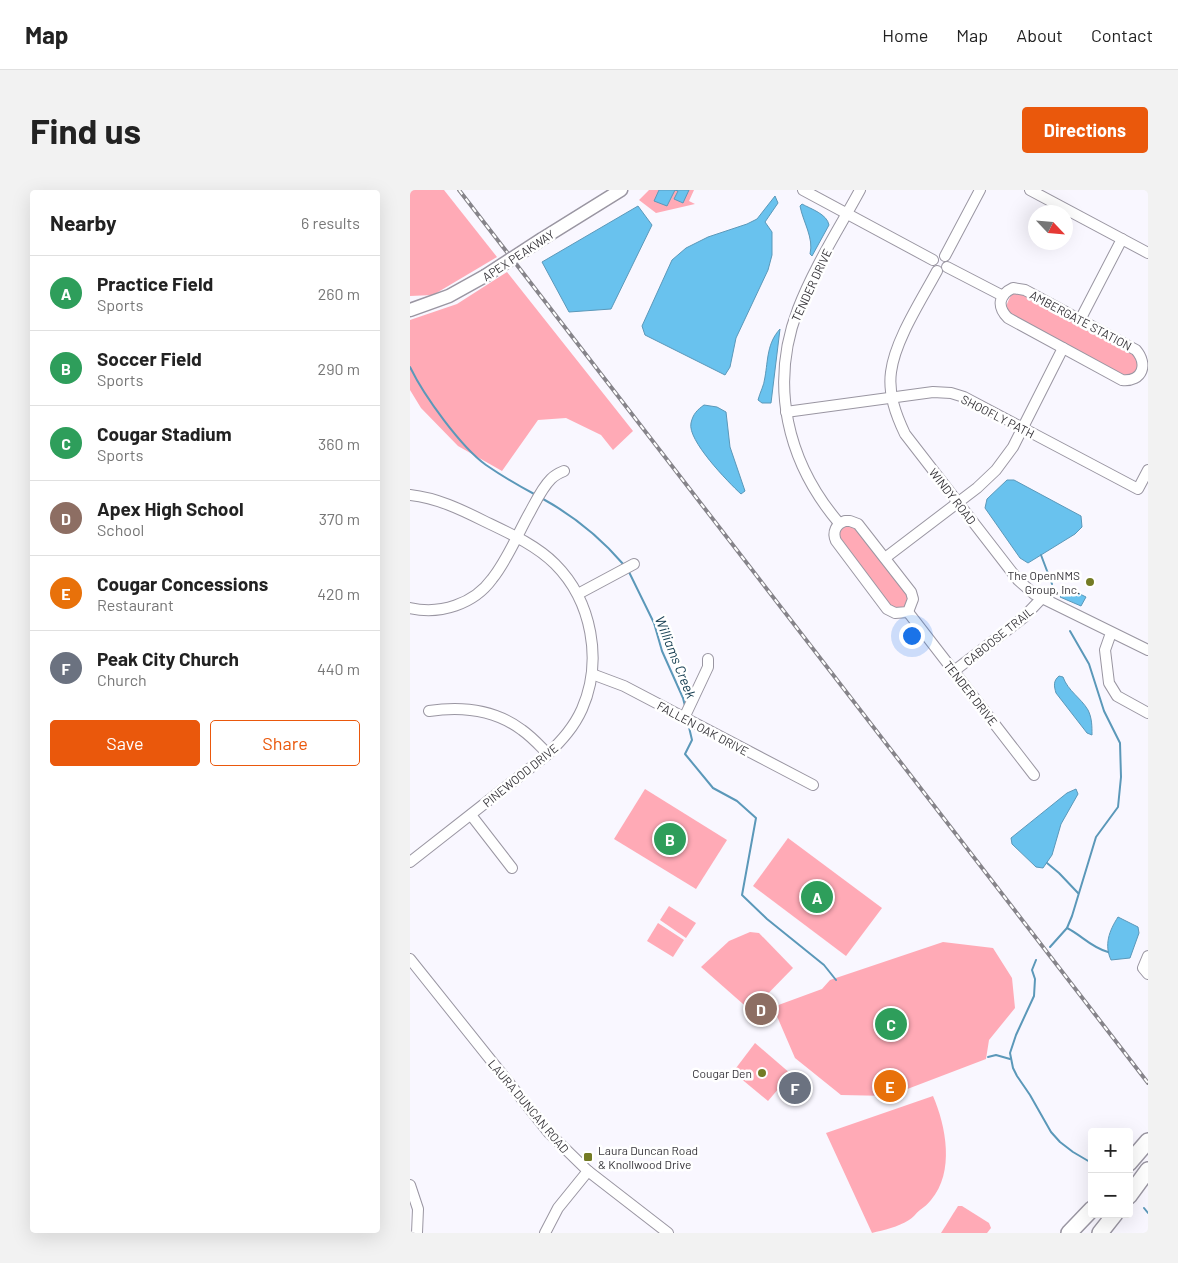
<!DOCTYPE html>
<meta charset="utf-8">
<style>
:root{--surface:#fff;--page:#f2f2f2;--text:#222;--muted:#767676;--line:#e0e0e0;--accent:#ea580c}
body{margin:0;font-family:Barlow,sans-serif;background:var(--page);color:var(--text)}
.controls{position:absolute;right:15px;bottom:15px;display:grid;overflow:hidden;border-radius:5px;box-shadow:0 5px 20px #0002}
.controls button{width:45px;height:45px;display:grid;place-items:center;padding:0;border:0;border-bottom:1px solid var(--line);background:var(--surface);color:var(--text);font:25px sans-serif}
.compass{position:absolute;left:618px;top:15px;width:45px;height:45px;border-radius:50%;background:var(--surface);box-shadow:0 5px 20px #0002;rotate:116deg}
.you{position:absolute;left:501px;top:445px;width:18px;height:18px;margin:-12px;border:4px solid #fff;border-radius:50%;background:#1a73e8;box-shadow:0 0 0 8px #1a73e833}
.badge{display:grid;place-items:center;width:32px;height:32px;border-radius:50%;background:var(--accent);color:#fff;font-size:16px;font-weight:700}
.pin{position:absolute;translate:-50% -50%;border:2px solid #fff;box-shadow:0 1px 5px #0006}
.list{margin:0;padding:0;list-style:none}
h2{display:flex;justify-content:space-between;align-items:center;height:65px;margin:0;padding:0 20px;font-size:21px}
h2 small{font-size:16px;font-weight:400;color:var(--muted)}
.list li{display:grid;grid-template-columns:32px 1fr auto;gap:15px;align-items:center;box-sizing:border-box;height:75px;padding:0 20px;border-top:1px solid var(--line)}
.list b{display:block;font-size:19px;white-space:nowrap}
.list p{margin:0;font-size:16px;white-space:nowrap;color:var(--muted)}
.list em{font-size:16px;font-style:normal;color:var(--muted)}
.actions{display:flex;gap:10px;padding:15px 20px}
.actions a{flex:1;padding:11px 0;border:1px solid var(--accent);border-radius:5px;text-align:center;font-size:18px;color:var(--accent)}
.actions .main{background:var(--accent);color:#fff}
.map{position:relative;flex:none;width:738px;height:1043px;overflow:hidden;border-radius:5px}
header{display:flex;align-items:center;gap:30px;box-sizing:border-box;height:70px;padding:0 25px;background:var(--surface);border-bottom:1px solid var(--line)}
header strong{font-size:24px}
nav{display:flex;gap:28px;margin-inline-start:auto;font-size:18px}
.intro{display:flex;align-items:center;justify-content:space-between;box-sizing:border-box;height:120px;padding:0 30px}
h1{margin:0;font-size:35px}
.button{padding:12px 22px;border-radius:5px;background:var(--accent);color:#fff;font-size:18px;font-weight:700}
main{display:flex;gap:30px;padding:0 30px}
aside{flex:1;background:var(--surface);border-radius:5px;box-shadow:0 5px 20px #0002}
.map>svg:first-child{display:block}
</style>
<header>
<strong>Map</strong>
<nav><a>Home</a><a>Map</a><a>About</a><a>Contact</a></nav>
</header>
<div class="intro"><h1>Find us</h1><a class="button">Directions</a></div>
<main>
<aside>
<h2>Nearby<small>6 results</small></h2>
<ul class="list">
<li><span class="badge" style="background:#2e9e5b">A</span><div><b>Practice Field</b><p>Sports</p></div><em>260 m</em></li>
<li><span class="badge" style="background:#2e9e5b">B</span><div><b>Soccer Field</b><p>Sports</p></div><em>290 m</em></li>
<li><span class="badge" style="background:#2e9e5b">C</span><div><b>Cougar Stadium</b><p>Sports</p></div><em>360 m</em></li>
<li><span class="badge" style="background:#8d6e63">D</span><div><b>Apex High School</b><p>School</p></div><em>370 m</em></li>
<li><span class="badge" style="background:#e8710a">E</span><div><b>Cougar Concessions</b><p>Restaurant</p></div><em>420 m</em></li>
<li><span class="badge" style="background:#6b7280">F</span><div><b>Peak City Church</b><p>Church</p></div><em>440 m</em></li>
</ul>
<div class="actions"><a class="main">Save</a><a>Share</a></div>
</aside>
<div class="map">
<svg width="738" height="1043" viewBox="0 0 738 1043">
<rect width="100%" height="100%" fill="#f9f7ff"/>
<g fill="#ffaab6">
<polygon points="0,0 34,0 87,67 23,105 0,106"/>
<polygon points="239,0 284,0 279,11 285,14 246,23 229,10"/>
<polygon points="97,82 223,241 203,260 191,245 156,228 128,230 92,281 48,256 11,218 0,200 0,130 47,114"/>
<polygon points="603,103 612,104 721,161 729,173 725,182 719,186 709,183 602,127 595,119 599,109"/>
<polygon points="435,336 444,336 498,404 499,408 495,417 488,420 479,416 430,353 429,342"/>
<polygon points="235,599 317,650 286,699 204,649"/>
<polygon points="378,648 472,718 436,766 343,696"/>
<polygon points="259,716 286,733 276,748 250,730"/>
<polygon points="248,733 274,750 263,767 237,751"/>
<polygon points="340,742 349,743 383,778 341,821 291,777 319,751"/>
<polygon points="533,752 583,758 602,788 605,818 579,850 576,869 479,906 431,905 385,868 363,817 412,799 420,790"/>
<polygon points="345,853 381,884 358,911 323,882"/>
<path d="M523,906C536,936 545,982 521,1010C518,1014 514,1017 510,1020C506,1023 503,1028 499,1030C488,1037 474,1040 462,1043L416,943Z"/>
<polygon points="548,1016 552,1016 579,1033 581,1038 577,1043 531,1043"/>
</g>
<g fill="#69c2ee" stroke="#5b98b9">
<polygon points="249,0 279,0 273,13 264,9 268,1 265,0 257,16 244,11"/>
<polygon points="365,6 368,13 355,32 362,42 362,65 358,80 326,148 320,177 315,185 235,145 232,136 262,70 276,58 298,47 337,34 347,29"/>
<path d="M392,14C401,19 417,24 419,35L402,66L400,64C404,48 393,32 390,16Z"/>
<polygon points="228,16 242,35 201,119 159,122 132,72"/>
<path d="M370,139L361,213H352L348,210C350,202 354,196 355,187C358,170 357,153 370,139Z"/>
<path d="M294,215L307,217L316,222L320,257L335,301L331,304C318,292 277,250 281,233C283,224 287,220 294,215Z"/>
<polygon points="597,290 604,290 671,326 672,337 665,344 618,373 610,368 575,318 577,309"/>
<polygon points="658,398 676,407 671,416 650,407"/>
<path d="M649,486L653,487C658,501 671,508 678,520C682,528 682,536 682,545L677,543L646,503C644,496 643,491 649,486Z"/>
<polygon points="666,599 668,604 651,634 642,665 633,678 626,677 602,654 601,648 657,603"/>
<path d="M708,727L728,737L729,743L720,768L701,770C694,755 699,741 708,727Z"/>
</g>
<g fill="none" stroke-linecap="round" stroke-linejoin="round">
<g stroke="#5b98b9" stroke-width="2">
<path d="M0,177C14,206 51,257 76,275C92,286 109,296 126,305"/>
<path d="M133,309C164,326 190,347 214,375"/>
<polyline points="631,365 642,394"/>
<polyline points="218,380 244,433 252,461 273,508 275,516"/>
<polyline points="278,533 282,550 275,564 303,598 327,611 346,628 332,705 357,729 414,775 426,790"/>
<polyline points="637,673 649,683 668,703"/>
<path d="M657,738C673,746 680,757 698,762"/>
<polyline points="640,757 657,738 662,726 686,647 708,617 711,587 710,553 694,521 679,474 660,441"/>
<polyline points="626,770 622,780 625,789 624,806 606,845 600,863 603,878 607,886 620,905 641,942 650,952 663,962 680,972"/>
<polyline points="578,867 586,865 600,869"/>
<polyline points="734,1018 738,1023"/>
</g>
<g stroke="#9a96a2" stroke-width="12">
<g id="minor">
<polyline points="393,0 523,70"/>
<polyline points="620,0 738,63"/>
<polyline points="535,66 570,0"/>
<polyline points="537,77 593,106"/>
<path d="M527,81C512,109 485,150 481,182C478,204 486,225 495,244L608,390L624,404L738,460"/>
<path d="M603,98L615,100L726,160C738,174 733,192 712,190L598,128C587,117 588,105 603,98Z"/>
<polyline points="670,130 712,49"/>
<polyline points="376,222 523,202 541,203 554,207 728,299 738,280"/>
<path d="M0,305C27,308 50,319 74,331C99,343 126,355 145,374C182,411 193,471 172,519C164,537 152,550 138,564L0,672"/>
<path d="M435,331H440L448,334L501,402L503,409L498,422L485,423L477,419L426,351C422,342 426,334 435,331Z"/>
<path d="M429,333C377,272 359,195 388,119C404,77 429,39 450,0"/>
<polyline points="475,368 567,298 586,280 603,257 653,158"/>
<polyline points="168,404 224,374"/>
<path d="M0,418C30,425 64,414 82,389C98,369 108,343 120,322C126,311 132,298 141,289C144,286 149,283 154,281"/>
<polyline points="498,422 624,585"/>
<polyline points="701,443 695,460 699,493 707,506 738,523"/>
<polyline points="544,481 613,428 631,409"/>
<polyline points="182,484 214,496 403,595"/>
<path d="M19,521C52,516 84,519 112,540C122,547 130,556 138,564"/>
<polyline points="274,528 298,477 298,469"/>
<polyline points="61,625 102,678"/>
<polyline points="738,766 733,778 738,784"/>
<polyline points="0,769 139,943 178,981 258,1043"/>
<polyline points="0,995 8,1019 7,1043"/>
<polyline points="135,1043 148,1018 178,981"/>
</g>
</g>
<g stroke="#9a96a2" stroke-width="15">
<g id="major">
<polyline points="132,49 211,0"/>
<polyline points="0,120 39,106 75,86"/>
</g>
</g>
<g stroke="#9a96a2" stroke-width="18">
<g id="highway">
<polyline points="719,973 738,951"/>
<polyline points="719,1006 738,980"/>
<polyline points="659,1043 682,1019"/>
<polyline points="690,1043 705,1024"/>
</g>
</g>
<use href="#minor" stroke="#fff" stroke-width="10"/>
<use href="#major" stroke="#fff" stroke-width="12"/>
<use href="#highway" stroke="#fff" stroke-width="15"/>
<g stroke="#86848a" stroke-width="4">
<polyline id="rail" points="49,0 738,893"/>
</g>
<use href="#rail" stroke="#fff" stroke-width="2" stroke-dasharray="5.5" stroke-linecap="butt"/>
<g stroke="#9a96a2" stroke-width="15" stroke-linecap="butt">
<polyline id="major-bridge" points="75,86 132,49"/>
</g>
<use href="#major-bridge" stroke="#fff" stroke-width="12"/>
</g>
<g fill="#747b25" stroke="#fff" stroke-width="2">
<circle cx="680" cy="392" r="5"/>
<circle cx="352" cy="883" r="5"/>
<rect x="173" y="962" width="10" height="10" rx="2.5"/>
</g>
<g text-anchor="middle" dominant-baseline="central" stroke-width="5" stroke-linejoin="round" paint-order="stroke">
<g font-size="12" fill="#39373c" stroke="#fff">
<text transform="translate(108 65) rotate(-33)">APEX PEAKWAY</text>
<text transform="translate(401 95) rotate(-65)">TENDER DRIVE</text>
<text transform="translate(671 130) rotate(28)">AMBERGATE STATION</text>
<text transform="translate(588 226) rotate(27)">SHOOFLY PATH</text>
<text transform="translate(543 306) rotate(52)">WINDY ROAD</text>
<text transform="translate(588 446) rotate(-39)">CABOOSE TRAIL</text>
<text transform="translate(561 503) rotate(52)">TENDER DRIVE</text>
<text transform="translate(293 538) rotate(28)">FALLEN OAK DRIVE</text>
<text transform="translate(110 585) rotate(-39)">PINEWOOD DRIVE</text>
<text transform="translate(119 916) rotate(50)">LAURA DUNCAN ROAD</text>
</g>
<g font-size="12" fill="#39373c" stroke="#fff" text-anchor="end">
<text x="670" y="385">The OpenNMS<tspan x="670" dy="14">Group, Inc.</tspan></text>
<text x="342" y="883">Cougar Den</text>
<text x="188" y="960" text-anchor="start">Laura Duncan Road<tspan x="188" dy="14">&amp; Knollwood Drive</tspan></text>
</g>
<g font-size="14" font-style="italic" fill="#1b4255" stroke="#fff">
<text transform="translate(266 467) rotate(68)">Williams Creek</text>
</g>
</g>
</svg>
<div class="controls">
<button>+</button>
<button>−</button>
</div>
<svg class="compass" viewBox="-18 -18 36 36"><path d="M0-13l5 13h-10z" fill="#e53935"/><path d="M0 13l5-13h-10z" fill="#767676"/></svg>
<div class="you"></div>
<div class="pin badge" style="left:407px;top:707px;background:#2e9e5b">A</div>
<div class="pin badge" style="left:260px;top:649px;background:#2e9e5b">B</div>
<div class="pin badge" style="left:481px;top:834px;background:#2e9e5b">C</div>
<div class="pin badge" style="left:351px;top:819px;background:#8d6e63">D</div>
<div class="pin badge" style="left:480px;top:896px;background:#e8710a">E</div>
<div class="pin badge" style="left:385px;top:898px;background:#6b7280">F</div>
</div>
</main>
